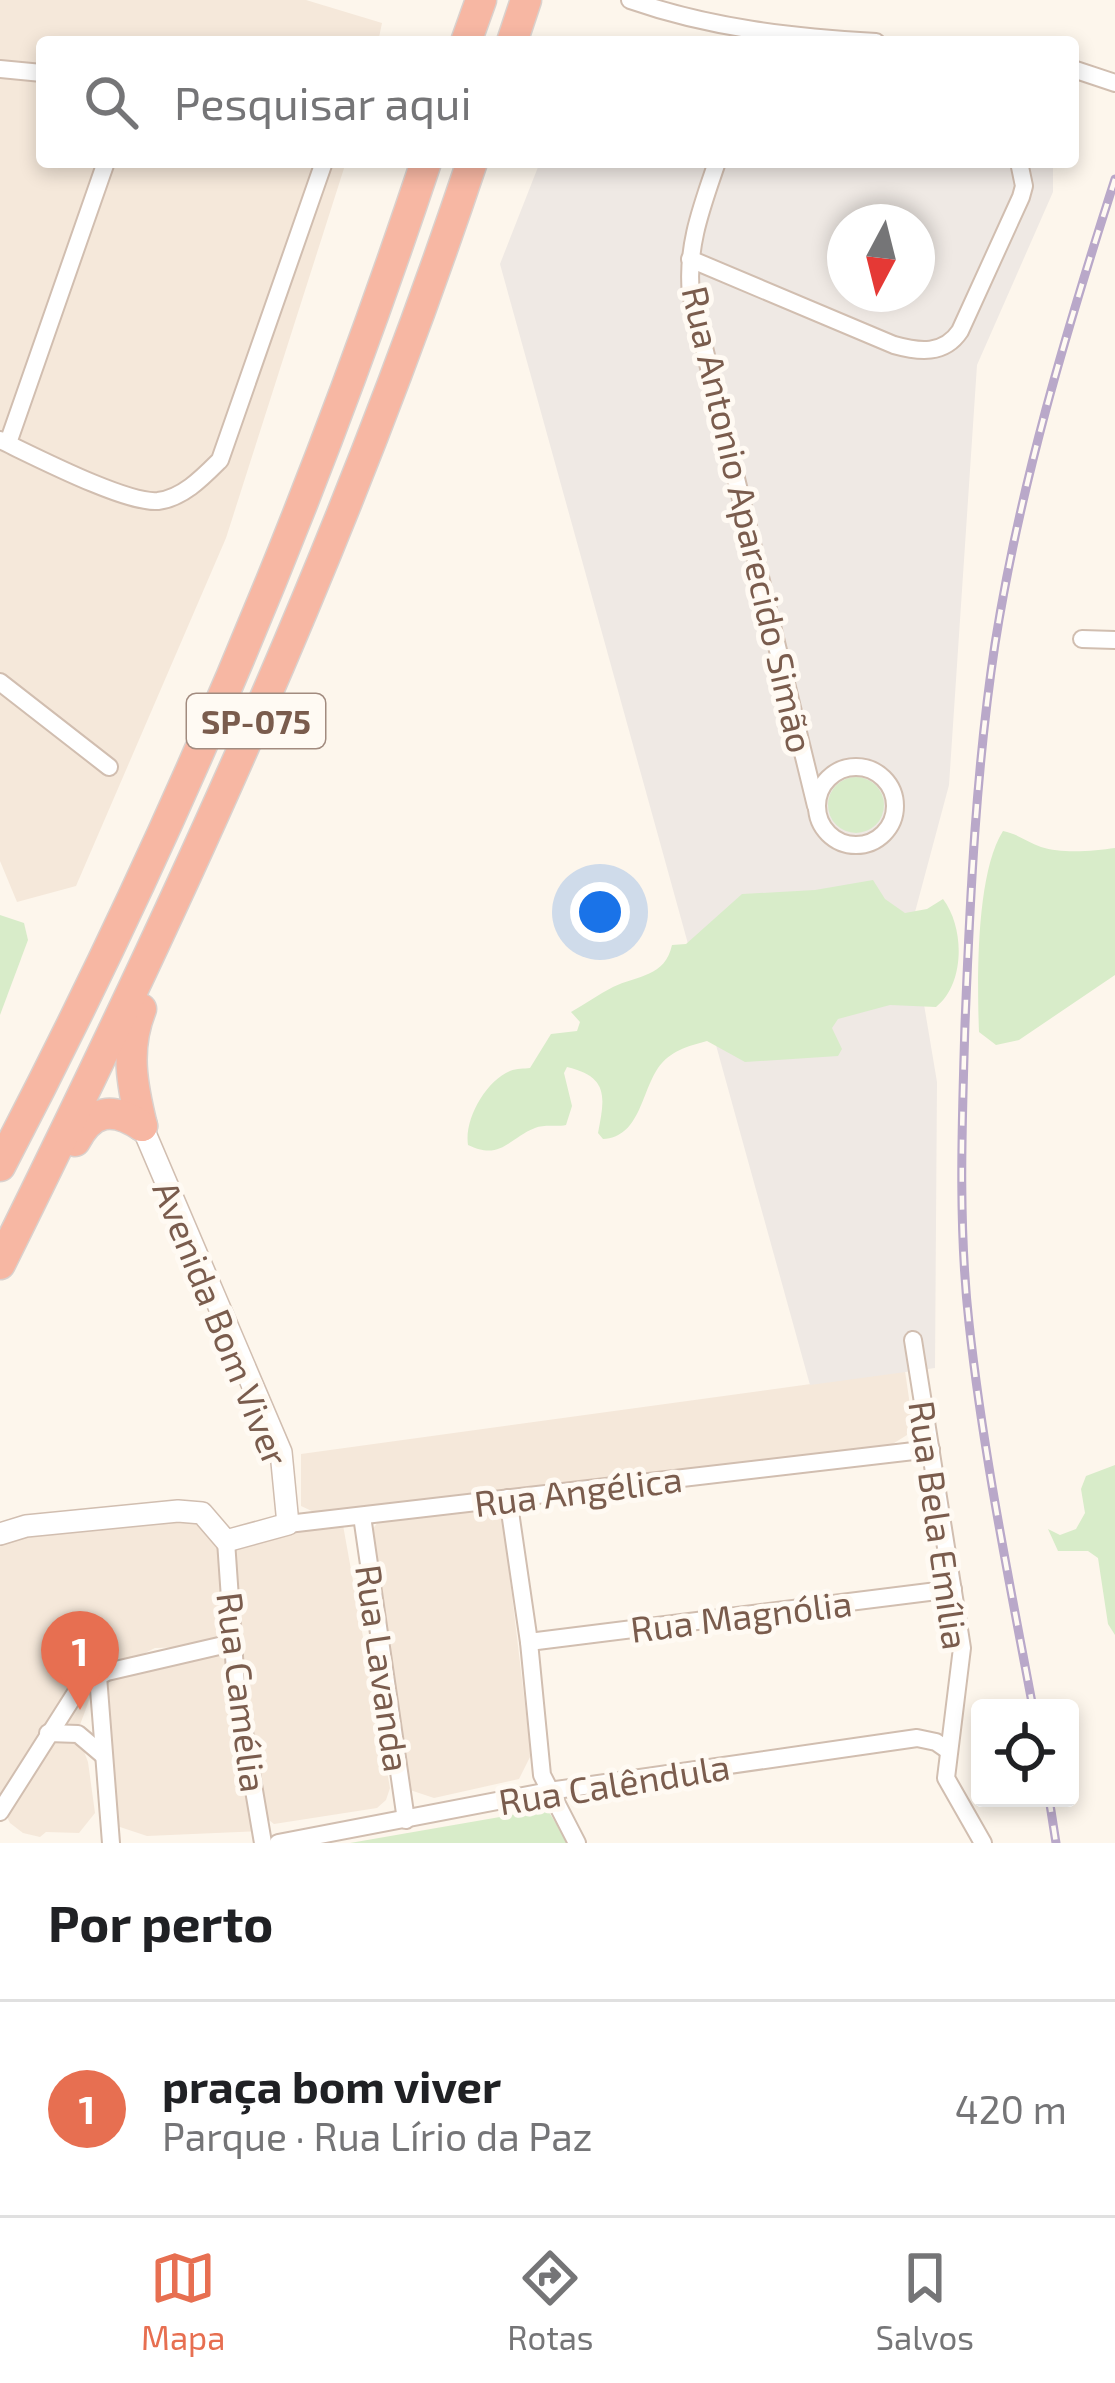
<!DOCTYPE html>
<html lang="pt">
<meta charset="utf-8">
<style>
:root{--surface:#fff;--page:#f2f2f2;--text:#202124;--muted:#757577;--line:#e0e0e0;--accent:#e76f51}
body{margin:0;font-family:"Exo 2",sans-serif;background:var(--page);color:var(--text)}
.controls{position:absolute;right:36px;bottom:36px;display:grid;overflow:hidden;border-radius:12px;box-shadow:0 6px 18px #0003}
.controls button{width:108px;height:108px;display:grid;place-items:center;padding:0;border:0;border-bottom:3px solid var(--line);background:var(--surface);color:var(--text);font:60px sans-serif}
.compass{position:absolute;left:827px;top:204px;width:108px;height:108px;border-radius:50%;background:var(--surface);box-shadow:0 6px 18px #0003;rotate:187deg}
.you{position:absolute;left:600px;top:912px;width:42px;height:42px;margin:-30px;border:9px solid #fff;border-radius:50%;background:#1a73e8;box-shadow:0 0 0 18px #1a73e833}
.badge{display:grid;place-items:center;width:78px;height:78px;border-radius:50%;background:var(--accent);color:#fff;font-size:39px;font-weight:700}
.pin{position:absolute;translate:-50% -99px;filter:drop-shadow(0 3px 6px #0008)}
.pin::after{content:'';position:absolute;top:63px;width:42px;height:36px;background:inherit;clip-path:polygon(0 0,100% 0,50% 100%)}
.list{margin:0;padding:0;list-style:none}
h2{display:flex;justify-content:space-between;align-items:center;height:156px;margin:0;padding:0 48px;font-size:51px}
h2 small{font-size:39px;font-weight:400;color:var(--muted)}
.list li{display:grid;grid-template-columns:78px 1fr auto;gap:36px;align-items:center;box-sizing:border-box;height:216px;padding:0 48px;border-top:3px solid var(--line)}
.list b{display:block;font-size:45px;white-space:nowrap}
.list p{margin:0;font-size:39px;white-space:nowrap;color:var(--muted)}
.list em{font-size:39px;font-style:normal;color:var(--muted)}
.icon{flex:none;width:66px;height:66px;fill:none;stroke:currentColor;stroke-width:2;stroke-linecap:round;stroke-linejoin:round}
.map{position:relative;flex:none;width:1115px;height:1843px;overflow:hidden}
.search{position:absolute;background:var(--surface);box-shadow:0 6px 18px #0003;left:36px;right:36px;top:36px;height:132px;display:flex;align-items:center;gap:30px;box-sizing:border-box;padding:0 42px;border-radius:12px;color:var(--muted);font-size:45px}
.sheet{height:372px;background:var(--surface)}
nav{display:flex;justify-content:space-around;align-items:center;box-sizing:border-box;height:168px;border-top:3px solid var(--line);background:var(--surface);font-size:33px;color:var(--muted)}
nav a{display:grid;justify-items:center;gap:6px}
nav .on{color:var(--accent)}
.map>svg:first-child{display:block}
</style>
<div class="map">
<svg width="1115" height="1843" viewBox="0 0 1115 1843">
<rect width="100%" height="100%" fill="#fdf6ec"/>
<g fill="#f5e8da">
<polygon points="0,0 306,0 382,23 378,42 42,42 42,162 346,162 226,538 76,886 17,902 0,861"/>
<polygon points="905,1371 913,1426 907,1435 891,1445 369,1514 316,1513 301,1506 301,1454"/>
<polygon points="488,1511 503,1520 531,1755 519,1779 434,1798 410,1790 369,1534 381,1518"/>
<polygon points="202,1514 225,1543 289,1527 343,1525 390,1788 386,1800 377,1808 274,1824 259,1812 261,1831 147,1836 117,1826 104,1681 225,1646 155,1648 98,1676 77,1733 88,1762 95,1813 79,1833 46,1832 40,1837 23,1833 10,1823 3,1809 0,1812 0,1537"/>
</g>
<path fill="#efe9e4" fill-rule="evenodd" d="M540,162H1053V192L977,365L949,785L911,927L937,1082L935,1368L810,1385L500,264ZM845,222H917V294H845Z"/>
<g fill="#d8ecc9">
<circle cx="856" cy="805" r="28"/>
<path d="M1003,831C1018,834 1027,842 1041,847C1062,854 1094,851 1115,848V975L1019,1040L996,1045L979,1032C977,980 976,873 1003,831Z"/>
<path d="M873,880L885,899L905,913L927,909L943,899C965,928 965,984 936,1007L890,1005L838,1019L832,1028L842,1049L838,1056L745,1062L707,1041C688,1046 670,1051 658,1068C641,1093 640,1137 603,1139L598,1133C605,1097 609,1077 567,1067L564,1073L572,1106L566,1125C557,1127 544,1124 535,1128C509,1138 501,1161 468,1145C464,1119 486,1081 510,1071C517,1068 524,1069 530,1068L551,1034L577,1031L580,1022L571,1012C585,1004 599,994 613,987C638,975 665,977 672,945L686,944L742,894L815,890Z"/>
<polygon points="0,915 24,923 28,940 0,1015"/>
<polygon points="1115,1465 1115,1635 1108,1624 1098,1558 1088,1551 1058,1551 1048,1529 1060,1535 1076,1529 1085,1513 1081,1489 1086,1476"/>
<polygon points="516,1800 544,1804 568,1843 350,1843 517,1814"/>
</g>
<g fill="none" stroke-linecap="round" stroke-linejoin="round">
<g stroke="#d1beb0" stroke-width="20">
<g id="minor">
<path d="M630,0C710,28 791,37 876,42"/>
<polyline points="0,69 42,73"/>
<polyline points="1073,69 1115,83"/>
<path d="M717,162C702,206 686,247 691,294L816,806"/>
<path d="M690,259L894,345C919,352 944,355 960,331L1021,197L1024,186L1019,162"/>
<path d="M0,440C32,455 126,504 158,501C183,498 203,477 220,460L324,162"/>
<polyline points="8,443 106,162"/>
<polyline points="1082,639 1115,640"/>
<polyline points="0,682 109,767"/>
<circle cx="856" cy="806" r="39"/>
<polyline points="913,1340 962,1648 946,1778 983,1843"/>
<polyline points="508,1498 529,1642 542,1775 577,1843"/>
<polyline points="362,1516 406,1820"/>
<polyline points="288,1524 931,1449"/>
<polyline points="226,1541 236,1685 263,1843"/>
<polyline points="529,1642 953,1589"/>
<polyline points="98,1676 111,1843"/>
<polyline points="48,1733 78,1734 104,1756"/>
<polyline points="0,1812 80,1686 107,1672 232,1643"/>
<polyline points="278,1843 549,1791 917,1738 936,1742 949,1751"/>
</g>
</g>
<g stroke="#d1beb0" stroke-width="24">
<polyline id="tertiary" points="0,1534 26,1526 178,1511 202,1513 226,1541 288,1524 281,1452 142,1126"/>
</g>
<g stroke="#dad1cd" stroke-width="33">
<g id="motorway">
<polyline points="466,42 481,0"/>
<polyline points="512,42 526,0"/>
<path d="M141,1009C125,1049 132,1085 142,1126"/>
<path d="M75,1141C92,1109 113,1107 142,1126"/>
<path d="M0,1166C169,843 311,507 426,162"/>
<path d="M0,1264C178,905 345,542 472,162"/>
</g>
</g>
<use href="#minor" stroke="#fff" stroke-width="16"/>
<use href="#tertiary" stroke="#fff" stroke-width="21"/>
<use href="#motorway" stroke="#f7b7a3" stroke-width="30"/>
<g stroke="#b9a8c9" stroke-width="9">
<g id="rail">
<path d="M1033,1708C1009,1580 983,1452 969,1323C958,1223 962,1124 965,1024C970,898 976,769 995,644C1020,485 1066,332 1115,179"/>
<polyline points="1049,1798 1056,1843"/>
</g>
</g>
<use href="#rail" stroke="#fffaf3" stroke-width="4.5" stroke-dasharray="14" stroke-linecap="butt"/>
</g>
<g text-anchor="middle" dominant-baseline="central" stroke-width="10" stroke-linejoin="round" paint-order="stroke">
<rect fill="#fffaf3" stroke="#a28b7f" stroke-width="3" x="187" y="694" width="138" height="54" rx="9"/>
<g font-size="33" font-weight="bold" fill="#7a5c4d">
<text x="256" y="721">SP-075</text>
</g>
<g font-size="36" fill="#7a5c4d" stroke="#fffaf3">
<text transform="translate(749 519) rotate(77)">Rua Antonio Aparecido Simão</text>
<text transform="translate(222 1323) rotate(68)">Avenida Bom Viver</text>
<text transform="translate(578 1490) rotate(-7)">Rua Angélica</text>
<text transform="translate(940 1525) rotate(82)">Rua Bela Emília</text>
<text transform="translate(741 1615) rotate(-7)">Rua Magnólia</text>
<text transform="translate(384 1668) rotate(82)">Rua Lavanda</text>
<text transform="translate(243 1692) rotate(83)">Rua Camélia</text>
<text transform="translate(614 1783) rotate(-9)">Rua Calêndula</text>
</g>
</g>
</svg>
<div class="controls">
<button><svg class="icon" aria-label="locate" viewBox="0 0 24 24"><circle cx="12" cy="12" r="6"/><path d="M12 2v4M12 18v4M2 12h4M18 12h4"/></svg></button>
</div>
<svg class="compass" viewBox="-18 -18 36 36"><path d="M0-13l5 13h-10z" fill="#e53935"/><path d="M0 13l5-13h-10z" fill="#757577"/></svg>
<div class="you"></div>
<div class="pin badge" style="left:80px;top:1710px">1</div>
<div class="search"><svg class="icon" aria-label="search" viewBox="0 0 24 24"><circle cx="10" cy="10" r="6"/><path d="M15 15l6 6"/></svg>Pesquisar aqui</div>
</div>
<section class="sheet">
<h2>Por perto<small></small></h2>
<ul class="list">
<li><span class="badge">1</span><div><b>praça bom viver</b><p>Parque · Rua Lírio da Paz</p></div><em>420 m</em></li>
</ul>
</section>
<nav>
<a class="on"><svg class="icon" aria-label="map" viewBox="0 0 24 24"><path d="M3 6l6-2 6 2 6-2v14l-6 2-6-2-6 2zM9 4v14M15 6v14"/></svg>Mapa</a>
<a><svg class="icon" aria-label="directions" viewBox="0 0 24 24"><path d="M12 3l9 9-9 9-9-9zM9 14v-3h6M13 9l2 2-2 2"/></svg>Rotas</a>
<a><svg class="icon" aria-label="saved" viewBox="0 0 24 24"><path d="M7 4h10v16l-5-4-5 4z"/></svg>Salvos</a>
</nav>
